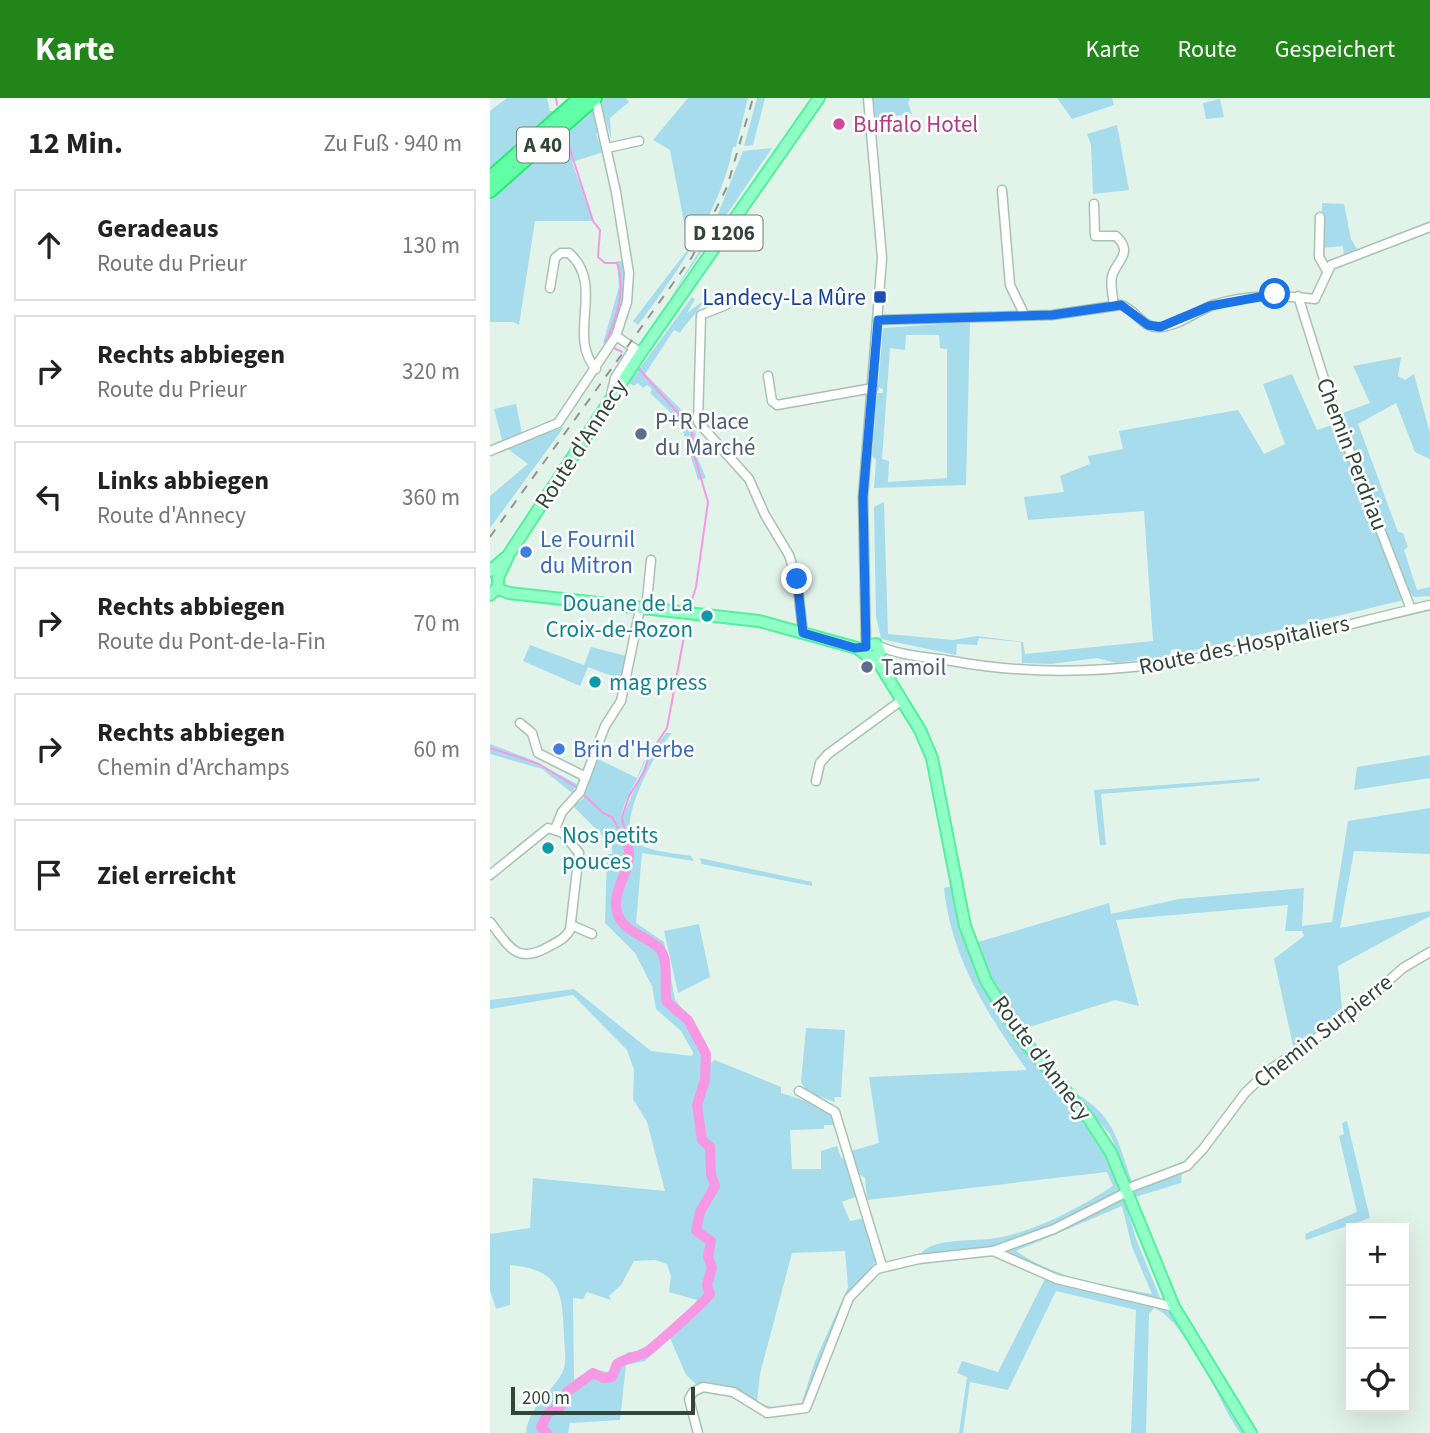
<!DOCTYPE html>
<html lang="de">
<meta charset="utf-8">
<style>
:root{--surface:#fff;--page:#f2f2f2;--text:#222;--muted:#767676;--line:#e0e0e0;--accent:#218519}
body{margin:0;font-family:"Source Sans 3",sans-serif;background:var(--page);color:var(--text)}
.controls{position:absolute;right:21px;bottom:21px;display:grid;overflow:hidden;border-radius:0px;box-shadow:0 7px 28px #0002}
.controls button{width:63px;height:63px;display:grid;place-items:center;padding:0;border:0;border-bottom:2px solid var(--line);background:var(--surface);color:var(--text);font:35px sans-serif}
.scale{position:absolute;left:21px;bottom:18px;width:184px;box-sizing:border-box;padding-left:7px;border:4px solid #32453a;border-top:0;font-size:19px;line-height:24px;white-space:nowrap;color:#32453a;-webkit-text-stroke:5px #fff;paint-order:stroke}
.stop{position:absolute;width:21px;height:21px;margin:-16px;border:5px solid #1a73e8;border-radius:50%;background:#fff}
.stop.end{background:#1a73e8;border-color:#fff;box-shadow:0 2px 7px #0008}
.list{margin:0;padding:0;list-style:none}
h2{display:flex;justify-content:space-between;align-items:center;height:91px;margin:0;padding:0 28px;font-size:30px}
h2 small{font-size:23px;font-weight:400;color:var(--muted)}
.list li{display:grid;grid-template-columns:46px 1fr auto;gap:21px;align-items:center;box-sizing:border-box;height:112px;margin:0 14px 14px;padding:0 14px;border:2px solid var(--line);border-radius:0px}
.list b{display:block;font-size:26px;white-space:nowrap}
.list p{margin:0;font-size:23px;white-space:nowrap;color:var(--muted)}
.list em{font-size:23px;font-style:normal;color:var(--muted)}
.icon{flex:none;width:38px;height:38px;fill:none;stroke:currentColor;stroke-width:2;stroke-linecap:round;stroke-linejoin:round}
.map{position:relative;flex:none;width:940px;height:1335px;overflow:hidden}
header{display:flex;align-items:center;gap:42px;box-sizing:border-box;height:98px;padding:0 35px;background:var(--accent);color:#fff}
header strong{font-size:33px}
nav{display:flex;gap:38px;margin-inline-start:auto;font-size:24px}
main{display:flex}
aside{flex:1;background:var(--surface)}
.map>svg:first-child{display:block}
</style>
<header>
<strong>Karte</strong>
<nav><a>Karte</a><a>Route</a><a>Gespeichert</a></nav>
</header>
<main>
<aside>
<h2>12 Min.<small>Zu Fuß · 940 m</small></h2>
<ul class="list">
<li><svg class="icon" aria-label="ahead" viewBox="0 0 24 24"><path d="M12 20V5M6 11l6-6 6 6"/></svg><div><b>Geradeaus</b><p>Route du Prieur</p></div><em>130 m</em></li>
<li><svg class="icon" aria-label="right" viewBox="0 0 24 24"><path d="M7 20v-9h11M14 6l5 5-5 5"/></svg><div><b>Rechts abbiegen</b><p>Route du Prieur</p></div><em>320 m</em></li>
<li><svg class="icon" aria-label="left" viewBox="0 0 24 24"><path d="M17 20v-9H6M10 6l-5 5 5 5"/></svg><div><b>Links abbiegen</b><p>Route d'Annecy</p></div><em>360 m</em></li>
<li><svg class="icon" aria-label="right" viewBox="0 0 24 24"><path d="M7 20v-9h11M14 6l5 5-5 5"/></svg><div><b>Rechts abbiegen</b><p>Route du Pont-de-la-Fin</p></div><em>70 m</em></li>
<li><svg class="icon" aria-label="right" viewBox="0 0 24 24"><path d="M7 20v-9h11M14 6l5 5-5 5"/></svg><div><b>Rechts abbiegen</b><p>Chemin d'Archamps</p></div><em>60 m</em></li>
<li><svg class="icon" aria-label="arrive" viewBox="0 0 24 24"><path d="M6 21V4h12l-3 4 3 4H6"/></svg><div><b>Ziel erreicht</b></div></li>
</ul>
</aside>
<div class="map">
<svg width="940" height="1335" viewBox="0 0 940 1335">
<rect width="100%" height="100%" fill="#e2f3ea"/>
<g fill="#a7dcec" fill-rule="evenodd">
<polygon points="17,0 57,0 60,13 66,13 0,72 0,13"/>
<polygon points="114,0 136,0 139,4 120,20 121,40 110,3"/>
<path d="M198,0H258L246,49H243C231,113 186,176 148,227L143,223L199,150L180,52L163,42Z"/>
<polygon points="267,0 275,0 263,47 254,48"/>
<polygon points="383,0 420,0 418,5 422,16 385,20"/>
<polygon points="567,0 622,0 624,7 582,21"/>
<polygon points="730,1 734,19 716,21 713,5"/>
<polygon points="104,9 110,31 106,36 113,54 82,64 103,123 45,123 29,227 23,224 0,224 0,102"/>
<polygon points="627,27 639,92 603,96 601,47 597,36"/>
<polygon points="282,50 180,200 220,136 253,53"/>
<polygon points="832,105 854,106 861,141 868,153 854,158 853,148 832,150"/>
<path d="M127,163H134C137,193 131,220 116,247L113,245L129,189Z"/>
<path d="M202,199L205,201L197,215L213,203C209,214 196,224 190,235L184,232L155,276L201,321L206,336L203,349L216,380L208,382L190,323L160,295L162,291L157,287L153,290L148,285L144,288L139,285Z"/>
<path d="M480,224L476,387L384,390L386,362L382,358L387,295H393V291L388,289L393,230ZM416,237H449L450,250L457,251V380L398,384L399,363L392,361L400,250L415,252Z"/>
<polygon points="911,259 908,278 915,282 924,276 940,335 940,361 925,354 906,305 868,326 908,434 913,435 918,449 914,452 927,492 940,489 940,498 924,499 918,492 850,316 880,305 863,268"/>
<polygon points="802,276 827,332 845,326 914,502 688,556 686,551 681,552 680,558 626,565 607,560 561,566 532,565 531,544 489,540 487,547 467,546 466,557 391,541 386,518 384,409 394,404 398,536 463,542 487,538 533,544 535,556 663,543 654,413 538,422 534,399 574,394 570,378 600,366 598,358 633,351 629,333 748,312 774,356 795,346 773,286"/>
<polygon points="26,306 32,335 12,342 4,311"/>
<polygon points="74,329 0,430 0,398 38,366 14,348"/>
<polygon points="40,547 94,567 101,549 137,558 132,582 98,569 90,588 33,563"/>
<path d="M176,635H182C166,651 127,724 144,742C155,754 186,755 201,758L204,763L152,755L146,825L174,844L185,901L216,945L220,965L225,962L291,989V995L340,1011L345,1027H334V1031L300,1032L302,1071H331V1053L347,1048L351,1060L355,1059L368,1098L352,1104L360,1123L376,1120L387,1162L353,1205L322,1281L315,1307L278,1313L237,1288L206,1286L196,1277L180,1240L155,1263L136,1267L130,1322L80,1325L78,1335H36C39,1308 60,1297 72,1275C78,1264 74,1249 74,1237C72,1192 70,1172 20,1167V1207L6,1211L0,1192V1136L40,1130L43,1080L175,1093L157,1024L143,1001L144,972L137,952L83,897L0,911V902L84,891L161,953L202,958L203,954L191,933L166,911L162,888L145,855L115,825L117,756H122V747L83,708L93,701L108,661L147,680L157,656C152,679 132,701 131,722L159,658ZM355,1153L358,1189L325,1263L311,1307C294,1309 281,1312 267,1303L270,1276L302,1155ZM165,1162L177,1166L181,1178L179,1194L207,1202L204,1207L158,1250L151,1254H138L118,1274L102,1271L84,1282L83,1200L93,1201L97,1194L121,1202L119,1198L131,1187L144,1163Z"/>
<polygon points="0,646 42,662 87,686 82,695 52,671 0,656"/>
<polygon points="940,657 940,680 864,692 867,669"/>
<polygon points="770,680 769,683 611,696 616,747 610,747 604,692"/>
<polygon points="940,710 940,756 864,753 850,830 940,813 940,818 848,868 853,920 804,952 784,861 814,838 812,833 795,833 798,807 626,822 649,908 625,902 530,932 499,878 485,845 619,805 621,816 689,801 814,790 812,828 842,824 858,723"/>
<polygon points="210,760 322,784 322,788 212,766"/>
<path d="M462,788L472,838L502,902L527,942L607,1042L621,1065L632,1093L573,1125L513,1149L429,1158C439,1140 481,1143 500,1141C541,1136 589,1110 623,1088L617,1074L377,1102L375,1080L369,1076L361,1053L389,1045L379,979L537,972C497,916 461,859 454,790Z"/>
<polygon points="209,826 220,879 188,895 174,833"/>
<polygon points="316,930 355,932 351,999 344,999 345,1004 317,994 311,984"/>
<path d="M581,993C624,1015 627,1041 642,1084L639,1085L620,1036Z"/>
<polygon points="857,1023 880,1120 816,1142 815,1136 867,1114 849,1038 854,1036 852,1025"/>
<polygon points="692,1075 691,1085 645,1099 645,1090"/>
<path d="M634,1100L646,1141L671,1202L584,1185L511,1153ZM632,1108L642,1149L662,1196C615,1187 566,1181 526,1153Z"/>
<path d="M555,1181L671,1209L680,1215L754,1335H750L741,1321C726,1293 693,1221 664,1210L659,1216L656,1335H641L646,1212L566,1193L518,1292L480,1284L473,1335H469L477,1279L467,1275L472,1263L508,1274Z"/>
</g>
<g fill="none" stroke-linecap="round" stroke-linejoin="round">
<g stroke="#f798e5" stroke-width="2">
<polyline points="66,0 67,7"/>
<path d="M78,45L103,123L110,132L108,159L115,165H127C136,193 127,218 116,244"/>
<polyline points="124,250 132,254"/>
<polyline points="149,271 202,331 202,350 218,404 206,489 199,511"/>
<polyline points="0,650 49,666 86,689"/>
<polyline points="95,698 113,715 122,719 135,742"/>
<polyline points="137,744 132,719 139,698 154,674 159,657 177,630 196,528"/>
</g>
<path stroke="#f798e5" stroke-width="10" d="M57,1335L51,1329L58,1315L70,1309L77,1294L103,1275L114,1280L122,1279L127,1266C137,1259 149,1259 158,1253C166,1247 218,1201 220,1196L217,1187L222,1169L218,1159L221,1143L206,1133L210,1114L225,1088L221,1076L220,1049L212,1042L207,1007L215,982L216,956L198,922L177,904C173,889 180,864 170,851C159,839 134,834 128,817C118,792 147,770 137,744"/>
<g stroke="#a7c2b3" stroke-width="11">
<g id="minor">
<polyline points="105,0 126,94 139,175 137,204 126,238 151,255"/>
<polyline points="117,50 149,43"/>
<polyline points="512,92 520,187 534,216"/>
<path d="M604,106L605,138H626C644,155 627,162 622,178C620,186 623,199 624,207"/>
<polyline points="830,119 829,159 837,173"/>
<path d="M60,190L65,160L71,155H79C116,187 76,238 106,271"/>
<polyline points="808,198 843,310 921,511"/>
<polyline points="236,207 211,217 208,324 259,381 275,417 299,457 307,482 313,535"/>
<path d="M388,222L562,217L631,207C645,211 652,229 667,229C686,230 706,213 723,207C757,196 790,197 825,201L841,167L940,129"/>
<polyline points="278,278 282,303 287,307 383,290"/>
<polyline points="121,297 125,280 144,250"/>
<polyline points="0,353 68,325 126,238"/>
<polyline points="156,512 161,462"/>
<polyline points="376,548 373,399 392,160 378,0"/>
<path d="M389,548C411,558 438,559 462,563C631,594 776,545 940,507"/>
<polyline points="30,625 42,635 48,655 96,679"/>
<polyline points="326,683 330,665 338,656 412,602"/>
<polyline points="65,731 72,714 90,694 115,628 131,603 150,511"/>
<path d="M0,777L58,730L73,735L89,755L80,832C75,841 67,844 58,849C26,867 19,848 0,824"/>
<polyline points="81,827 102,836"/>
<polyline points="309,993 345,1014 392,1168"/>
<polyline points="636,1091 697,1068 713,1051 755,995 778,973 860,917 913,870 940,854"/>
<polyline points="503,1153 567,1181 684,1209"/>
<polyline points="208,1335 199,1301 203,1294 213,1289 243,1294 277,1315 316,1310 359,1200 387,1171 429,1161 503,1153 564,1131 637,1094"/>
</g>
</g>
<g stroke="#55ef9e" stroke-width="14">
<g id="major">
<polyline points="0,473 15,460"/>
<polyline points="8,491 19,495 269,523 367,550 390,567 430,632 442,660 475,828 496,883 530,938 599,1021 621,1055 684,1209 761,1335"/>
<polyline points="0,497 8,489 8,480 19,456 151,255 329,0"/>
<polyline points="377,557 376,548 386,546 390,554 382,560"/>
</g>
</g>
<g stroke="#24ec75" stroke-width="16">
<g id="highway">
<polyline points="0,80 90,0"/>
<polyline points="0,93 105,0"/>
</g>
</g>
<use href="#minor" stroke="#fff" stroke-width="8"/>
<use href="#major" stroke="#90ffc6" stroke-width="10"/>
<use href="#highway" stroke="#62ffa7" stroke-width="12"/>
<polyline stroke="#949494" stroke-width="2" stroke-dasharray="9 9" stroke-linecap="butt" points="0,439 202,159 237,89 263,0"/>
</g>
<g fill="none" stroke-linecap="round" stroke-linejoin="round">
<polyline stroke="#1a73e8" stroke-width="9" points="307,481 313,535 365,550 376,549 373,399 388,222 562,217 631,207 658,227 670,229 720,208 785,196"/>
</g>
<circle fill="#d1479c" stroke="#fff" stroke-width="2.5" cx="349" cy="26" r="7"/>
<rect fill="#1a4fb4" stroke="#fff" stroke-width="2.5" x="383" y="192" width="14" height="14" rx="3.5"/>
<g fill="#5c6f8a" stroke="#fff" stroke-width="2.5">
<circle cx="151" cy="336" r="7"/>
<circle cx="377" cy="569" r="7"/>
</g>
<g fill="#3f7fe0" stroke="#fff" stroke-width="2.5">
<circle cx="36" cy="454" r="7"/>
<circle cx="69" cy="651" r="7"/>
</g>
<g fill="#0f9aa8" stroke="#fff" stroke-width="2.5">
<circle cx="217" cy="518" r="7"/>
<circle cx="105" cy="584" r="7"/>
<circle cx="58" cy="750" r="7"/>
</g>
<g text-anchor="middle" dominant-baseline="central" stroke-width="5" stroke-linejoin="round" paint-order="stroke">
<g fill="#fff" stroke="#707d75" stroke-width="2">
<rect x="27" y="29.5" width="52" height="35" rx="5"/>
<rect x="195.5" y="117.5" width="77" height="35" rx="5"/>
</g>
<g font-size="21" font-weight="bold" fill="#32453a">
<text x="53" y="47">A 40</text>
<text x="234" y="135">D 1206</text>
</g>
<g font-size="23" fill="#b23c85" stroke="#fff" text-anchor="start">
<text x="363" y="26">Buffalo Hotel</text>
</g>
<g font-size="23" fill="#164399" stroke="#fff" text-anchor="end">
<text x="376" y="199">Landecy-La Mûre</text>
</g>
<g font-size="23" fill="#4e5e75" stroke="#fff" text-anchor="start">
<text x="165" y="323">P+R Place<tspan x="165" dy="26">du Marché</tspan></text>
<text x="391" y="569">Tamoil</text>
</g>
<g font-size="23" fill="#32453a" stroke="#fff">
<text transform="translate(91 346) rotate(-57)">Route d'Annecy</text>
<text transform="translate(862 356) rotate(69)">Chemin Perdriau</text>
<text transform="translate(754 547) rotate(-12)">Route des Hospitaliers</text>
<text transform="translate(833 933) rotate(-38)">Chemin Surpierre</text>
<text transform="translate(552 960) rotate(53)">Route d'Annecy</text>
</g>
<g font-size="23" fill="#366cbe" stroke="#fff" text-anchor="start">
<text x="50" y="441">Le Fournil<tspan x="50" dy="26">du Mitron</tspan></text>
<text x="83" y="651">Brin d'Herbe</text>
</g>
<g font-size="23" fill="#0d838f" stroke="#fff" text-anchor="start">
<text x="203" y="505" text-anchor="end">Douane de La<tspan x="203" dy="26">Croix-de-Rozon</tspan></text>
<text x="119" y="584">mag press</text>
<text x="72" y="737">Nos petits<tspan x="72" dy="26">pouces</tspan></text>
</g>
</g>
</svg>
<div class="controls">
<button>+</button>
<button>−</button>
<button><svg class="icon" aria-label="locate" viewBox="0 0 24 24"><circle cx="12" cy="12" r="6"/><path d="M12 2v4M12 18v4M2 12h4M18 12h4"/></svg></button>
</div>
<div class="scale">200 m</div>
<div class="stop" style="left:785px;top:196px"></div>
<div class="stop end" style="left:307px;top:481px"></div>
</div>
</main>
